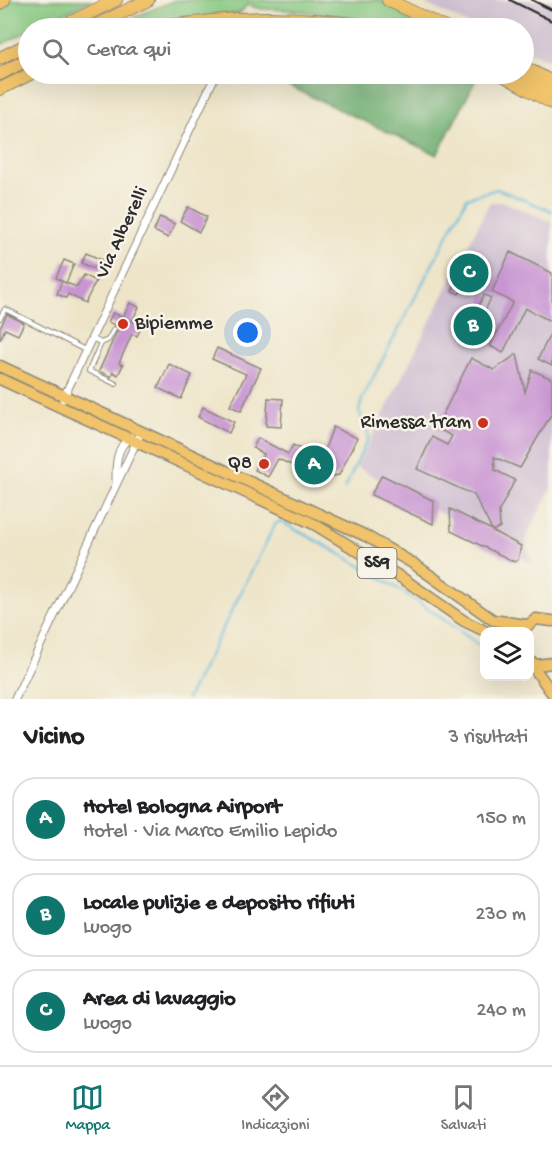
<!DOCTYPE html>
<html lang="it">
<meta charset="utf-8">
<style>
:root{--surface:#fff;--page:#f2f2f2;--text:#202124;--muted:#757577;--line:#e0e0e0;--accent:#0f766e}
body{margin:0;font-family:"Gochi Hand",sans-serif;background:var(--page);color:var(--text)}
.controls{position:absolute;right:18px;bottom:18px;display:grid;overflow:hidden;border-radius:12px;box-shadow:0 6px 24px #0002}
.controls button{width:54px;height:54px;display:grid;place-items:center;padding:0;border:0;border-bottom:2px solid var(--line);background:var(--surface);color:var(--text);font:30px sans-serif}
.you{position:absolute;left:248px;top:333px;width:21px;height:21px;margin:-15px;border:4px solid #fff;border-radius:50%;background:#1a73e8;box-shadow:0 0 0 9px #1a73e833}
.badge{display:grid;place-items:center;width:39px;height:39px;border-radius:50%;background:var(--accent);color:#fff;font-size:20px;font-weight:700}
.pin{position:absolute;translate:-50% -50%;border:3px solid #fff;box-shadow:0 2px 6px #0006}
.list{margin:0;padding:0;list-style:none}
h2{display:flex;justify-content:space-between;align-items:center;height:78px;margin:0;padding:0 24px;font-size:26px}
h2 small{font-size:20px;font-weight:400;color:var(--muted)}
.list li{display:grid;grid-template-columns:39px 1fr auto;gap:18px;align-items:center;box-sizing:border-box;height:84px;margin:0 12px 12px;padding:0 12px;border:2px solid var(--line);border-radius:24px}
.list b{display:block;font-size:22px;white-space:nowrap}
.list p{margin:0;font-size:20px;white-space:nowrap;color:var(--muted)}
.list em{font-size:20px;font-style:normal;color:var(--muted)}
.icon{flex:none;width:33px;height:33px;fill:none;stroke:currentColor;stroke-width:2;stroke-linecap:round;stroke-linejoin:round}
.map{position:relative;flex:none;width:552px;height:699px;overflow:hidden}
.search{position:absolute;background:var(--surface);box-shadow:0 6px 24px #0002;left:18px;right:18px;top:18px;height:66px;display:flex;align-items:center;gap:15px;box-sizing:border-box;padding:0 21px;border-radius:33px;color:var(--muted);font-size:22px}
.sheet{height:366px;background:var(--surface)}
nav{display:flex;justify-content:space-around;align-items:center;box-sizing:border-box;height:84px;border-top:2px solid var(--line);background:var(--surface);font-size:16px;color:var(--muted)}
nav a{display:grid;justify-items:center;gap:3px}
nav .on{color:var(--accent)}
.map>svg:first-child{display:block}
</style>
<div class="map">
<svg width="552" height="699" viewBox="0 0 552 699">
<rect width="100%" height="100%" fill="#f7f3e8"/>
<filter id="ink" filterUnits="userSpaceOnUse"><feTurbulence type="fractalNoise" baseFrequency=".0167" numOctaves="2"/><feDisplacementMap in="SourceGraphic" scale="12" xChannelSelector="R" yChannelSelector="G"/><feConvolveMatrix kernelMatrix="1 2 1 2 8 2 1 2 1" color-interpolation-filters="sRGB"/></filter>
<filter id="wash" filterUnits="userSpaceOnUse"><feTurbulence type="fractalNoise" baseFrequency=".008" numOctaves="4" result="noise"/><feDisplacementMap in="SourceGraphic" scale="24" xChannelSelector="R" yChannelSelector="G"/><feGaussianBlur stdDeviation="1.35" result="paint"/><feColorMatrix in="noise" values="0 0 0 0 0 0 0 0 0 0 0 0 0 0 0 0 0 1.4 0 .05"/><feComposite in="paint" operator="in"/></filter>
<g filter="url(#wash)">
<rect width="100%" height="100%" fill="#eee5c9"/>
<g fill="#cebed1">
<polygon points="417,0 552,0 552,61 524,50 524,28 477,28"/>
<polygon points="490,202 504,202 552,222 552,486 527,536 526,545 533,564 357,467"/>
</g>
<g fill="#87c981" stroke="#597a56" stroke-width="1.5">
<polygon points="10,0 92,0 34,28 28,28 28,31 0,45 0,9"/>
<path d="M175,0H379L436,28C386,28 338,14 288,10C274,8 261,12 248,4L240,13L134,28H109Z"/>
</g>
<polygon fill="#6dad6f" stroke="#4c6c4d" stroke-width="1.5" points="263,74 479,74 437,155"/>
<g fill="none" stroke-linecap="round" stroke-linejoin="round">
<g stroke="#5fb9dd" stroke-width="2">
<polyline points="345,488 369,437 359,411 362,399 467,198 497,189 552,211"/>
<path d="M187,699L276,523L281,522C353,559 420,600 484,649"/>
</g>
</g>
<g id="blocks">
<g fill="#c894d3">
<polygon points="188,207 207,217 199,232 180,221"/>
<polygon points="160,217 175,224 168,238 154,231"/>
<polygon points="510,252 552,273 552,322 525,308 503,353 490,346 513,302 492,292"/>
<polygon points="86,253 104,261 100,271 81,263"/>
<polygon points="471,255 478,258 476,262 481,265 471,285 466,282 459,294 452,291"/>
<polygon points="64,260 74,264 66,283 77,287 84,275 96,281 85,303 68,294 66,298 57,294 62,281 66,283 56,278"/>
<polygon points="484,295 491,298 472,338 464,334"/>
<polygon points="130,303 139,307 132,321 142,326 137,336 132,334 119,363 123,365 118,375 113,372 111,377 99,371 119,327 108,322 113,313 123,317"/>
<polygon points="7,314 24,323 18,335 5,329 0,340 0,328"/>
<polygon points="552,330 552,366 538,359"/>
<polygon points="217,348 261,368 241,411 230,406 246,374 212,359"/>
<polygon points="517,354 525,392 532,370 552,379 552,413 520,468 494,457 495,470 515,480 499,511 500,527 492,531 521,546 518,560 515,562 451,531 450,509 492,530 474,495 417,469 432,437 447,445 452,436 436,428 471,358 494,370"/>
<polygon points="169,364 192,375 181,399 158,388"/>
<polygon points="268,398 283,399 281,427 266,426"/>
<polygon points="203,407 234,422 229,433 198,417"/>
<polygon points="333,427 357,438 339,475 321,478 278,459 268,477 255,470 264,454 253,448 258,438 288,454 293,445 321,459"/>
<polygon points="382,475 434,501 433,524 371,495"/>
</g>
</g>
</g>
<g filter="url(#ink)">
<use href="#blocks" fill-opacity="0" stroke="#8c887a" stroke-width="1.5"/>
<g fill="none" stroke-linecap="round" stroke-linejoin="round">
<g stroke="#8c887a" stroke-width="6">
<g id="service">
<polyline points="0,318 5,309 85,350"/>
<polyline points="92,338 101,343 89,371 116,384"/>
<polyline points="101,343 108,340 114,329"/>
</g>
</g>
<g stroke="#8c887a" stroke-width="9">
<g id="minor">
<polyline points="63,399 216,74"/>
<path d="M116,484C116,466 115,447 131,437"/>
<polyline points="15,699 141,432"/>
</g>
</g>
<g stroke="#8c887a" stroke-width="13">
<g id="primary">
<polyline points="0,366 366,536 414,564 493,620 526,625"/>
<polyline points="0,379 314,524 405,580 464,621 487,632"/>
<polyline points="521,631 536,619 552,621"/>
<polyline points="530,662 552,693"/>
<polyline points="530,662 537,665 552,663"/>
</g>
</g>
<g stroke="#8c887a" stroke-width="14">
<g id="motorway">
<polyline points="388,0 445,28"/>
<polyline points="0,3 4,0"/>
<polyline points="59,28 116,0"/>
<polyline points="91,28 148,0"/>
<path d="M159,28C230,15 304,15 375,28"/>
<polyline points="0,58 28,44"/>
<polyline points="524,67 552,82"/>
<polyline points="0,74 28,59"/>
<polyline points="501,74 552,103"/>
<polyline points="527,80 552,92"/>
<polyline points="0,89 30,74"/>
</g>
</g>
<use href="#service" stroke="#fff" stroke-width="4"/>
<use href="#minor" stroke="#fff" stroke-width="7"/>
<use href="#primary" stroke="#f1c36a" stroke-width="10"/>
<use href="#motorway" stroke="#f1c36a" stroke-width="12"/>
<g stroke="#2b2b2b" stroke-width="2">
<polyline points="510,0 552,21"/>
<polyline points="532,0 552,10"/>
</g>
</g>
</g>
<g fill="#c8321e" stroke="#f7f3e8" stroke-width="2">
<circle cx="123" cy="324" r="6"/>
<circle cx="483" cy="423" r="6"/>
<circle cx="264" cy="464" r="6"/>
</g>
<g text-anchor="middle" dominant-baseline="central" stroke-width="5" stroke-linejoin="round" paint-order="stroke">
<rect fill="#f7f3e8" stroke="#686764" stroke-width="1.5" x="357.5" y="548" width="39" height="30" rx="4.5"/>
<g font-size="18" font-weight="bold" fill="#2b2b2b">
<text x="377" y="563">SS9</text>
</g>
<g font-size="20" fill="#2b2b2b" stroke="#f7f3e8">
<text transform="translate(123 233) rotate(-65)">Via Alberelli</text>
</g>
<g font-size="20" fill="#2b2b2b" stroke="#f7f3e8" text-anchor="end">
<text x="135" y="324" text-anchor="start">Bipiemme</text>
<text x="471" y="423">Rimessa tram</text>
<text x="252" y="464">Q8</text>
</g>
</g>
</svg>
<div class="controls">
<button><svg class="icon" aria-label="layers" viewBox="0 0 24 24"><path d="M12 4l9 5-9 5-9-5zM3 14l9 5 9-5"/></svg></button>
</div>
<div class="you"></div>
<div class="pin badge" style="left:314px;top:465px">A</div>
<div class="pin badge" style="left:473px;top:326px">B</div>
<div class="pin badge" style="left:469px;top:273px">C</div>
<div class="search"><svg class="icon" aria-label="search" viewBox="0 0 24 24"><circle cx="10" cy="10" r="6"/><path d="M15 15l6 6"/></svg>Cerca qui</div>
</div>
<section class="sheet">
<h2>Vicino<small>3 risultati</small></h2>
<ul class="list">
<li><span class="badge">A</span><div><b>Hotel Bologna Airport</b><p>Hotel · Via Marco Emilio Lepido</p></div><em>150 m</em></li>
<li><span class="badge">B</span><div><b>Locale pulizie e deposito rifiuti</b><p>Luogo</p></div><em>230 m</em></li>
<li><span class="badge">C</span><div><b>Area di lavaggio</b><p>Luogo</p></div><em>240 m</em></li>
</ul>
</section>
<nav>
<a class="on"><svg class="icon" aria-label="map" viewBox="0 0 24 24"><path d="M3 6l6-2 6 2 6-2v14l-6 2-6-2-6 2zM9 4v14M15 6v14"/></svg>Mappa</a>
<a><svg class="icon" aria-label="directions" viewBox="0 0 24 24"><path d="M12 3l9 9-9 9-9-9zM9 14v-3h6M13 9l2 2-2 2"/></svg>Indicazioni</a>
<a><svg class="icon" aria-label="saved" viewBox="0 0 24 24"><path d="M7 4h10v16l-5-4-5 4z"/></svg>Salvati</a>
</nav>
